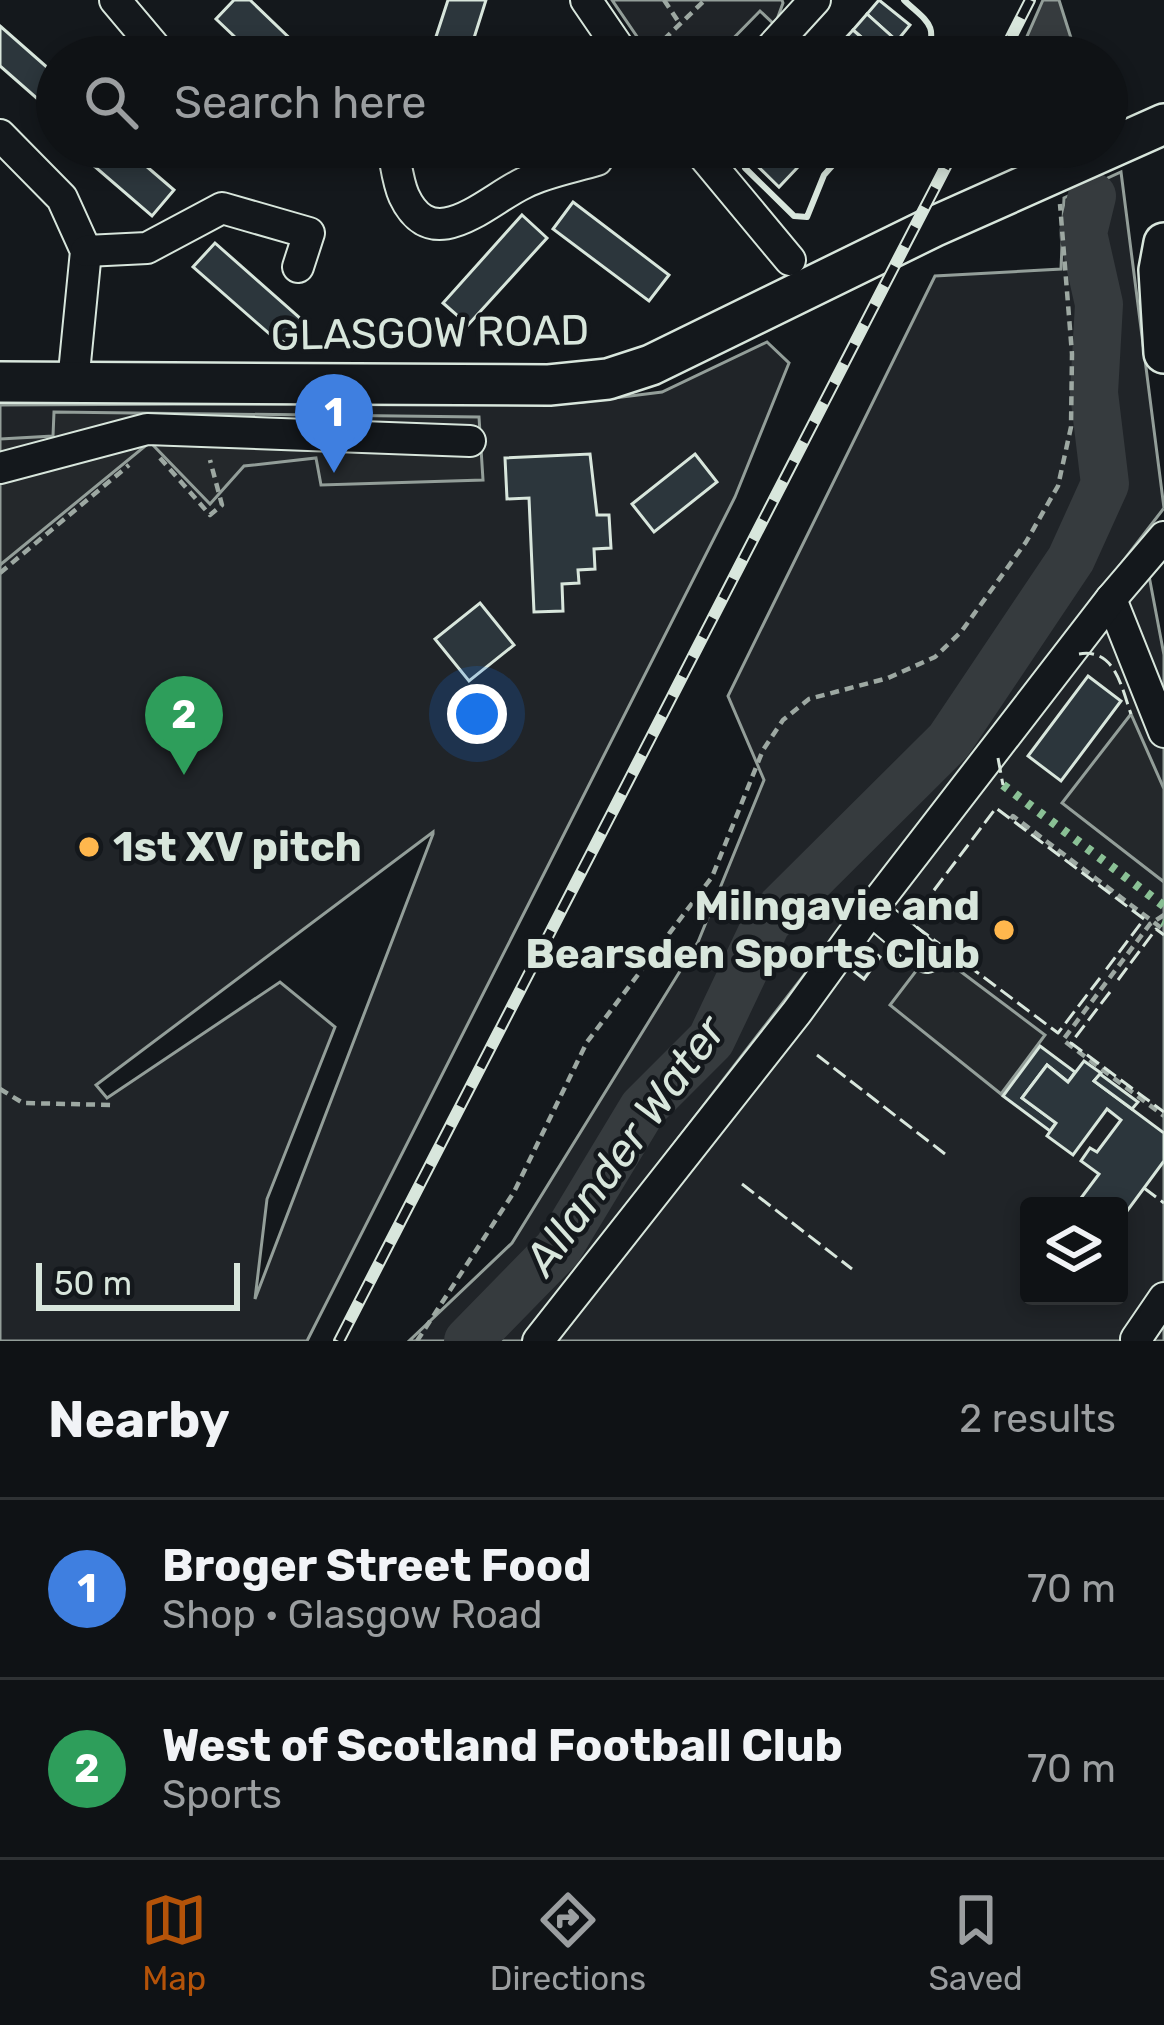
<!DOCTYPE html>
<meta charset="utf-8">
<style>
:root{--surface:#0f1215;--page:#1d2022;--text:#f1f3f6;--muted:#9b9ea0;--line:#2f3234;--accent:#b45309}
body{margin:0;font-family:Rubik,sans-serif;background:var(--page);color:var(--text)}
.controls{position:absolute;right:36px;bottom:36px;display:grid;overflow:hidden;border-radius:12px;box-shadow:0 6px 18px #0003}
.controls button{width:108px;height:108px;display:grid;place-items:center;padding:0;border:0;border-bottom:3px solid var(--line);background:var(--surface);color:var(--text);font:60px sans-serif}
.scale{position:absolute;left:36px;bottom:30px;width:204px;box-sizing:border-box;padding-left:12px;border:6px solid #d8e6dc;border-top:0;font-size:33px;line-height:42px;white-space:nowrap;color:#d8e6dc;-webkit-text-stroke:9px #14181c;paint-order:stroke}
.you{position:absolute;left:477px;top:714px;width:42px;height:42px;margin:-30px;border:9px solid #fff;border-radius:50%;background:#1a73e8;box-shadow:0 0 0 18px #1a73e833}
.badge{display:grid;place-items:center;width:78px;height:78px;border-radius:50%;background:var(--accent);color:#fff;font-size:39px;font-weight:700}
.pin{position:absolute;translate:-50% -99px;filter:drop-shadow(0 3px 6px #0008)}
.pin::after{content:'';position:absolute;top:63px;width:42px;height:36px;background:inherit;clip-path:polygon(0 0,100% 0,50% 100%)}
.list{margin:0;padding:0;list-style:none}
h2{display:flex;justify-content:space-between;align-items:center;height:156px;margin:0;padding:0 48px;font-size:51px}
h2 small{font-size:39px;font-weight:400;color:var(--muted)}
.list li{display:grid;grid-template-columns:78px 1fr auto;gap:36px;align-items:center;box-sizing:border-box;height:180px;padding:0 48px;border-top:3px solid var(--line)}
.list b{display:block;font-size:45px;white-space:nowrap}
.list p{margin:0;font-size:39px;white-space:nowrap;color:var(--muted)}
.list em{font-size:39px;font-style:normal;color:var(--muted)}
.icon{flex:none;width:66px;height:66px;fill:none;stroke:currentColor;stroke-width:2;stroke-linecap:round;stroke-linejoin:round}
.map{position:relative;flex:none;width:1164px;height:1341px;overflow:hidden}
.search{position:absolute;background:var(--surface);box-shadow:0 6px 18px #0003;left:36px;right:36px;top:36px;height:132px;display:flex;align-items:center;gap:30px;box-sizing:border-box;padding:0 42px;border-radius:66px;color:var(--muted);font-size:45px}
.sheet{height:516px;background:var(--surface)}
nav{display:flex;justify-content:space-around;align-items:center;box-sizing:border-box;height:168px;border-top:3px solid var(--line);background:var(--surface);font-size:33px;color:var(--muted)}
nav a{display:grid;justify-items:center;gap:6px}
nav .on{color:var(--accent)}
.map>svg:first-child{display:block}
</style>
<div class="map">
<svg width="1164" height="1341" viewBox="0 0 1164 1341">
<rect width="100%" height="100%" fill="#14181c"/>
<g fill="#202428" stroke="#939e99" stroke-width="3" fill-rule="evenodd">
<polygon points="612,0 782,0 783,3 775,25 760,11 718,54 720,57 651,57"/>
<polygon points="1121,172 1164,508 522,1341 409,1341 512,1243 698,942 764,780 728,696 935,276 1061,269 1064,198"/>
<path d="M767,342L789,363L735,497L307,1341H0V405L582,402L662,392ZM433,832V834L255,1299L267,1199L335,1027L280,982L107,1098L96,1085Z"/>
<path d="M1143,544L1164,655V1341H525ZM1029,1206H1119V1296H1029Z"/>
</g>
<g fill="#24282b" stroke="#939e99" stroke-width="3">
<polygon points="54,412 479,417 483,480 321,485 316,458 244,466 210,504 150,442 0,565 0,439 53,436"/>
<polygon points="1131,714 1164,789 1164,882 1062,803"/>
<polygon points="932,950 1045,1035 1001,1094 890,1005"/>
</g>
<polygon fill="#363b3e" stroke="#939e99" stroke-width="3" points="1043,0 1059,0 1077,57 1018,57"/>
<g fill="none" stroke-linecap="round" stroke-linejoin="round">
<polyline stroke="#363b3e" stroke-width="48" points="468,1341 558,1249 643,1108 711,1040 767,922 949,741 1071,559 1105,484 1094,393 1099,304 1083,233 1092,196"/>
</g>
<g fill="#2c363c" stroke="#d8e6dc" stroke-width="3">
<polygon points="234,0 250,0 304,52 299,57 256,57 216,19"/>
<polygon points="448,0 486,0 468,57 432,49"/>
<polygon points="879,0 910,25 897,41 867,14"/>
<polygon points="867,14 897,41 883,56 853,30"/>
<polygon points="0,26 57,76 57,116 0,66"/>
<polygon points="853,30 883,56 882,57 852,57 839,45"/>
<polygon points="72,147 124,147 174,190 152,216"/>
<polygon points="744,147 776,147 797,168 779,187 741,150"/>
<polygon points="573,202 669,275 649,301 553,229"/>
<polygon points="522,215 547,238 468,325 443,303"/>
<polygon points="215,243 302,320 281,344 193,267"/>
<polygon points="590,454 597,515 609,515 611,548 594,549 595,569 578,570 579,583 562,584 563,611 534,612 529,498 507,499 505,458"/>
<polygon points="695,454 717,482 654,532 632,504"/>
<polygon points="480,603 514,645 469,681 435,639"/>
<polygon points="1088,676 1121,701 1061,781 1028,756"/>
<polygon points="863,943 880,957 864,979 846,965"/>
<polygon points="1040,1046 1075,1072 1068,1082 1047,1065 1022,1098 1056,1123 1050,1131 1003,1096"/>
<polygon points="1084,1061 1101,1073 1094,1081 1164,1133 1164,1161 1119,1222 1119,1206 1075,1206 1099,1174 1081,1161 1090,1148 1097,1152 1121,1120 1107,1109 1073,1155 1047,1136 1056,1123 1022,1098 1047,1065 1068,1082"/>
<polygon points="1100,1074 1138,1102 1132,1109 1094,1081"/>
</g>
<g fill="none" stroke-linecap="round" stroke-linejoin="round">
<g stroke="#d8e6dc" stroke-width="34">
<g id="minor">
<polyline points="115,0 163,57"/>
<polyline points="586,0 625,57"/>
<polyline points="763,57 815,0"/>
<polyline points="0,135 62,198 86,251 73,383"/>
<polyline points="325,147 410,147"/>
<polyline points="696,147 790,260"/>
<path d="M393,150C396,164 398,183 404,196C433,258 487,200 524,183C546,172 574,167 597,160"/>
<polyline points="86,251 147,248 222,208 309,233 298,267"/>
<polyline points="0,468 147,429 470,441"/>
<polyline points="1111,599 1164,732"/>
<polyline points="927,957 871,910 1111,599 1164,537"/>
<polyline points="1136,1339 1164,1298"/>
<polyline points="538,1341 797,1012 871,910"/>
</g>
</g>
<g stroke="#d8e6dc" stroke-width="44">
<g id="major">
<polyline points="1164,243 1159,270 1164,353"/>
<polyline points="0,382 549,385 608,379 651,365 933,227 1164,124"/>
</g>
</g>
<g stroke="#9da8a2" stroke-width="4.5" stroke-dasharray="9 6" stroke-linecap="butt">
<polyline points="664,0 680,24"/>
<polyline points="653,50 705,0"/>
<polyline points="160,458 210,515 222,505 210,460"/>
<polyline points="0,573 129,465"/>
<polyline points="1011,819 1013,816 1164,930"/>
<polyline points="1164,915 1150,924 1063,1040 1164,1116"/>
<polyline points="0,1089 23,1103 112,1105"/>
<polyline points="417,1341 514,1192 587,1042 712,877 763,750 783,720 809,699 888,678 935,657 961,632 1026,542 1058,486 1071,427 1072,354 1060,204"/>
</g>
<use href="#minor" stroke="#14181c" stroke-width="30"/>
<use href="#major" stroke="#14181c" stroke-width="39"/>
<g stroke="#d8e6dc" stroke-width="12">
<g id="rail">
<polyline points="1001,57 1030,0"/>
<polyline points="339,1341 956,147"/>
</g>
</g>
<use href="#rail" stroke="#14181c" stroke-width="8" stroke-dasharray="22" stroke-linecap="butt"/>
<g stroke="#8ac095" stroke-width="9" stroke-dasharray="6 9" stroke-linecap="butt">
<polyline points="1003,785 1164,906"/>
<polyline points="1162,922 1164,923"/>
</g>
<g stroke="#d8e6dc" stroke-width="3" stroke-dasharray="15 6" stroke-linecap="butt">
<path d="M1079,654C1115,648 1121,686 1131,714"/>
<polyline points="998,758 1003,785"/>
<polyline points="1100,978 1058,1033 910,922 996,808 1144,919 1105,971"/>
<polyline points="1118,980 1156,929 1164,935"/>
<polyline points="1110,992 1071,1043 1164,1112"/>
<polyline points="817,1055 945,1154"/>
<polyline points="742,1184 852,1269"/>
<polyline points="1144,1188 1164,1203"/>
</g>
<g stroke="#d8e6dc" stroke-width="6">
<path d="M904,0C927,22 939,24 926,57"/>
<polyline points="745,168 794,216 807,217 824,175 849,147"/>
</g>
</g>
<g fill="#ffb74d" stroke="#14181c" stroke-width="4.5">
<circle cx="89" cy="847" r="12"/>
<circle cx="1004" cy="930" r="12"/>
</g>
<g text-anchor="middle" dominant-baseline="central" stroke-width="9" stroke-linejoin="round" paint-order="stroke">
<g font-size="42" fill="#d8e6dc" stroke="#14181c">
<text transform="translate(430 333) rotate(-1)">GLASGOW ROAD</text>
</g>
<g font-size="42" font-weight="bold" fill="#d8e6dc" stroke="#14181c" text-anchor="start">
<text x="113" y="847">1st XV pitch</text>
<text x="980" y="906" text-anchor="end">Milngavie and<tspan x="980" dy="48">Bearsden Sports Club</tspan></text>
</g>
<g font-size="45" font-style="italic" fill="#d8e6dc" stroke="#14181c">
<text transform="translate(625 1145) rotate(-54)">Allander Water</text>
</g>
</g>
</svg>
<div class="controls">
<button><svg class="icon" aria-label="layers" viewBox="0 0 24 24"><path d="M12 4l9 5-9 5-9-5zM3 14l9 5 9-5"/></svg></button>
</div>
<div class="scale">50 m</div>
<div class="you"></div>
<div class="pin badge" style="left:334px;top:473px;background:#3f7fe0">1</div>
<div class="pin badge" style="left:184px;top:775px;background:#2e9e5b">2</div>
<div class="search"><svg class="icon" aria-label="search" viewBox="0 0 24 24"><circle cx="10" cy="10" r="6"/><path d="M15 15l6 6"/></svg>Search here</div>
</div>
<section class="sheet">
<h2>Nearby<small>2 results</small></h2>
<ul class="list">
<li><span class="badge" style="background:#3f7fe0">1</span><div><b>Broger Street Food</b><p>Shop · Glasgow Road</p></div><em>70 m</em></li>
<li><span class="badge" style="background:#2e9e5b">2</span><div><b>West of Scotland Football Club</b><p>Sports</p></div><em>70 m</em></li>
</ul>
</section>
<nav>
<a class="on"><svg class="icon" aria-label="map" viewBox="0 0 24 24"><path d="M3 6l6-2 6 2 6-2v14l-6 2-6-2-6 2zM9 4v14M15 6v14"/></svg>Map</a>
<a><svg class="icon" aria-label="directions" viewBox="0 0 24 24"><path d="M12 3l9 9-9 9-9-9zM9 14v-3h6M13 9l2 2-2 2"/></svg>Directions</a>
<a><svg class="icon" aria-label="saved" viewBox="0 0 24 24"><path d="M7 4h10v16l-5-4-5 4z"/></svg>Saved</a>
</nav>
